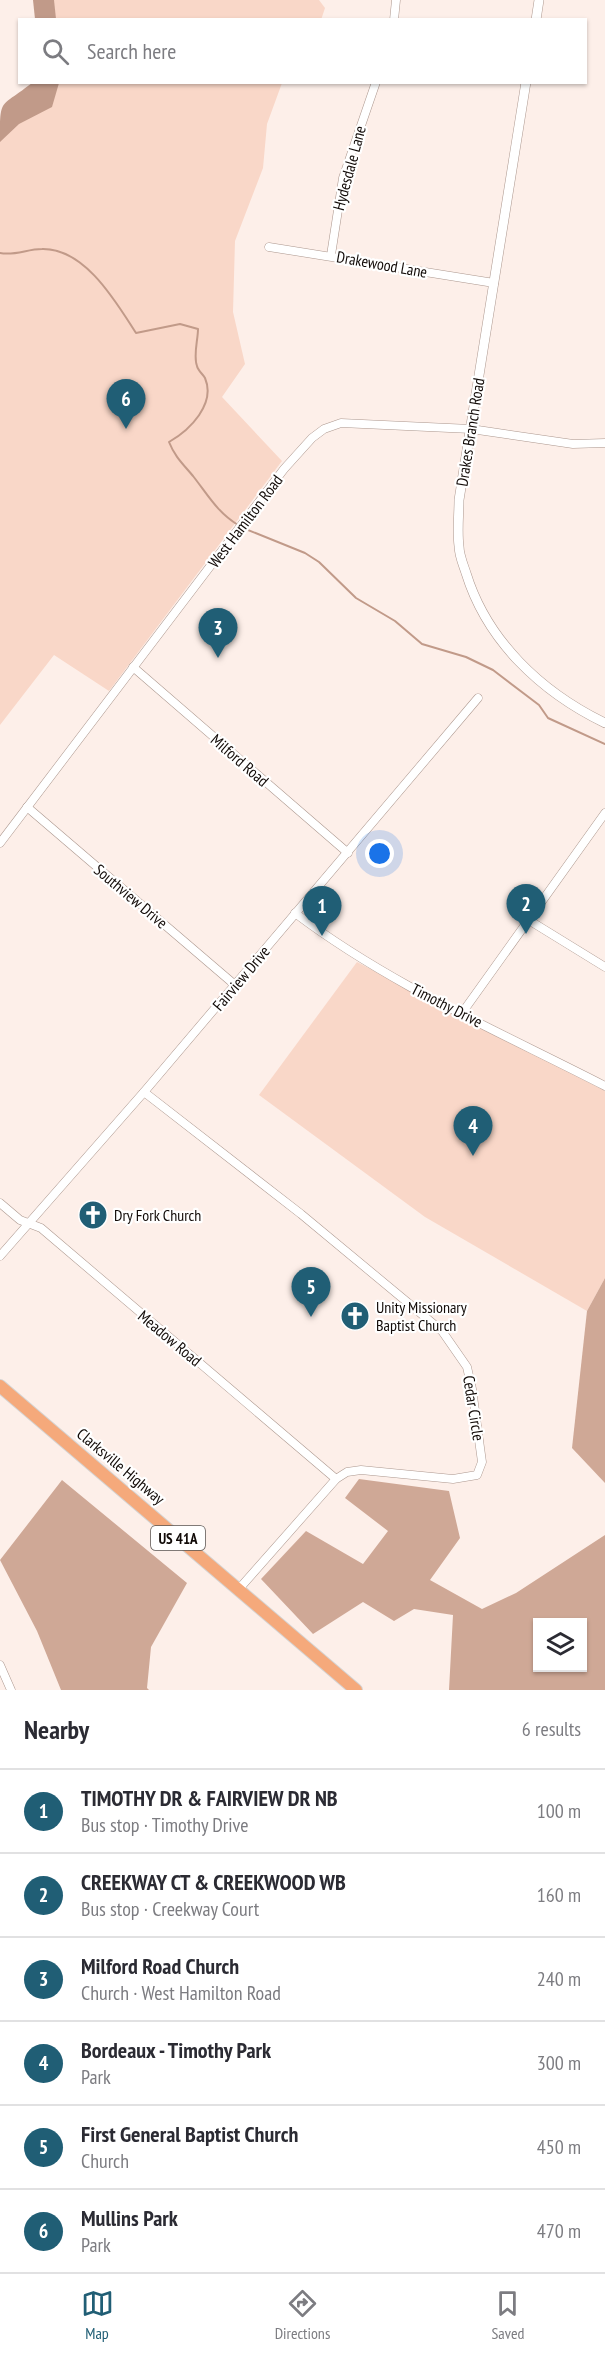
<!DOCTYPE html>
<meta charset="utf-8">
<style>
:root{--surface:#fff;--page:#f2f2f3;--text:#2b2b33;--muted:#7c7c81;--line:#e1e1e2;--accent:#205e75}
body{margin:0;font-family:"PT Sans Narrow",sans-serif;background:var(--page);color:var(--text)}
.controls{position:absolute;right:18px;bottom:18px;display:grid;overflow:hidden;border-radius:0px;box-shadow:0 2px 4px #0004}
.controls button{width:54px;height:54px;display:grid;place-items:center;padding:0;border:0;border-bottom:2px solid var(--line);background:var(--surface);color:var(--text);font:30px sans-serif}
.you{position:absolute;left:380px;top:854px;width:21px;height:21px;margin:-15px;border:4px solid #fff;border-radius:50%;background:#1a73e8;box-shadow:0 0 0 9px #1a73e833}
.badge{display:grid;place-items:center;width:39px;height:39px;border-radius:50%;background:var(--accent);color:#fff;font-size:20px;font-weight:700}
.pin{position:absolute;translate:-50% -50px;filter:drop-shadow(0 2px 3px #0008)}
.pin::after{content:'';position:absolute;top:32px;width:21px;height:18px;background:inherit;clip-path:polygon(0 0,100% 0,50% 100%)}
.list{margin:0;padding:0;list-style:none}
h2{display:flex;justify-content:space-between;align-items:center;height:78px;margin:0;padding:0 24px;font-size:26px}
h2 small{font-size:20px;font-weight:400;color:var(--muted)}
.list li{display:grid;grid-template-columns:39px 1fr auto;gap:18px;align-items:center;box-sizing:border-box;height:84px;padding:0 24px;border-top:2px solid var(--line)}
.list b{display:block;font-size:22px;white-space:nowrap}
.list p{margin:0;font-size:20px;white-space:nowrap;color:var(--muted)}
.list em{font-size:20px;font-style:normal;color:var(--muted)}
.icon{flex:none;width:33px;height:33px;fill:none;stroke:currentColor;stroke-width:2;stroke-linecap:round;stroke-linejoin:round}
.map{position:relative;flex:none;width:605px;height:1690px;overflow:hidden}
.search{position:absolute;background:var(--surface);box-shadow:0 2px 4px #0004;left:18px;right:18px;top:18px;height:66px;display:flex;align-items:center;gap:15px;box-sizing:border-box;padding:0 21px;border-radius:0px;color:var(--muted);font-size:22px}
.sheet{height:582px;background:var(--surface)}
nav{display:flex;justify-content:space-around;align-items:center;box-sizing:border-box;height:84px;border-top:2px solid var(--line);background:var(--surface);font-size:16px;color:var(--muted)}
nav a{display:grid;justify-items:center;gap:3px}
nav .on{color:var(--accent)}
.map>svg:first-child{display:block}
</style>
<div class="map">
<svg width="605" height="1690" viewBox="0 0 605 1690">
<rect width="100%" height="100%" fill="#fdefe9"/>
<g fill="#f9d7c8">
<polygon points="49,0 319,0 325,8 321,20 52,20"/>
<polygon points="48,83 282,83 267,124 263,168 235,241 233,312 245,364 222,397 282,461 109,691 54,655 0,725 0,131"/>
<polygon points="357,962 605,1091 605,1278 587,1311 425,1217 259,1095"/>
</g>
<g fill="#cfa896" fill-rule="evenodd">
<polygon points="605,1278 605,1483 572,1448 587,1311"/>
<path d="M359,1479L449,1491L460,1538L430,1580L482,1609L516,1593L605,1535V1690H449L453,1615L414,1609L394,1621L363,1602L313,1634L261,1579L306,1531L363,1564L388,1531L345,1498ZM582,1622V1668H538V1622Z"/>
<polygon points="62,1480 187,1583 151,1647 147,1688 149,1690 61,1690 37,1631 0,1560"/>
</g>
<g fill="#c19a89">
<polygon points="33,0 54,0 56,19 35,19"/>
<path d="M33,82L59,83L52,107L19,124L0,142C0,95 0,109 33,82Z"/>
</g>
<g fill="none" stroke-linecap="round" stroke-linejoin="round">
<g stroke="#c19a89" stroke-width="2">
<path d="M0,253C15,256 27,249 42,249C85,248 116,302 136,333L180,324L198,329C198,340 193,356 197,366C198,371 203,374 205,378C216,404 190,430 169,442C175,457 183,464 193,476C208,495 217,512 238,525"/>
<polyline points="243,528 305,553 319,562 356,598 395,621 422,644 466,657 493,670 539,705 548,718 605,744"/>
</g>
<g stroke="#ac978e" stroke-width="9">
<g id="minor">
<polyline points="394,20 396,0"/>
<polyline points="269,247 494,283"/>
<polyline points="331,255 343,178 376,82"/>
<polyline points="133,667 348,853"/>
<polyline points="27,807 235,985"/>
<polyline points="0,843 284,469 312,438 324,429 341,423 471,429 573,444 605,443"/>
<path d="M295,913C390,985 500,1032 605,1086"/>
<polyline points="527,919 605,967"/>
<polyline points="462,1013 605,813"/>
<polyline points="144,1092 301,1214 442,1331 467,1367 472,1389 482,1462 477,1475 453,1479 361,1470 347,1472 336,1479 238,1590"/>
<polyline points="0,1203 20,1220 41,1228 336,1479"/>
<polyline points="0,1256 144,1092 478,698"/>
<polyline points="0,1665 11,1690"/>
</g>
</g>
<g stroke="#ac978e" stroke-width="10">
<g id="tertiary">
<polyline points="536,20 539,0"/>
<path d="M526,82L459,500C459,515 457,531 459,546C459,555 463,564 466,573C487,641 541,692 605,723"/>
</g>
</g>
<g stroke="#d4d3d2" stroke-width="14">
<polyline id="primary" points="0,1386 356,1690"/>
</g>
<use href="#minor" stroke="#fff" stroke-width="8"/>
<use href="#tertiary" stroke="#fff" stroke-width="9"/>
<use href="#primary" stroke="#f5a97b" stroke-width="12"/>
</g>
<defs>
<g id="church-disc" transform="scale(1.5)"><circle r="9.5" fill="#205e75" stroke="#fff"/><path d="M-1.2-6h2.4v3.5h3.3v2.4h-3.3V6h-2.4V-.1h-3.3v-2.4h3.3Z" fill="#fff"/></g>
</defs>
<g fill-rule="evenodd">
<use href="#church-disc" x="93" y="1215"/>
<use href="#church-disc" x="355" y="1316"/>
</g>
<g text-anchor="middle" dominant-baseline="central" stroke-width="4.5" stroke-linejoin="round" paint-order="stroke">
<rect fill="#fff" stroke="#585451" stroke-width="1.5" x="151" y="1526" width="54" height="24" rx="4.5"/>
<g font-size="15" font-weight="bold" fill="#110a07">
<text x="178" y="1538">US 41A</text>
</g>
<g font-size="16" fill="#110a07" stroke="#fff">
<text transform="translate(349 168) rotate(-75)">Hydesdale Lane</text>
<text transform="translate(382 264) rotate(10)">Drakewood Lane</text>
<text transform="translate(470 432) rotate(-81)">Drakes Branch Road</text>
<text transform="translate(245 521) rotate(-53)">West Hamilton Road</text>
<text transform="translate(240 760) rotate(41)">Milford Road</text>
<text transform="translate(131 896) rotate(40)">Southview Drive</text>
<text transform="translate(241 978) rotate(-50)">Fairview Drive</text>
<text transform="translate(447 1005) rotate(27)">Timothy Drive</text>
<text transform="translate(170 1338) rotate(40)">Meadow Road</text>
<text transform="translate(474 1408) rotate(81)">Cedar Circle</text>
<text transform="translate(121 1466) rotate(40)">Clarksville Highway</text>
</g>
<g font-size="16" fill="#110a07" stroke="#fff" text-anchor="start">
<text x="114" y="1215">Dry Fork Church</text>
<text x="376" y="1307">Unity Missionary<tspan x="376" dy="18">Baptist Church</tspan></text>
</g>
</g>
</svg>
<div class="controls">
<button><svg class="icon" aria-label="layers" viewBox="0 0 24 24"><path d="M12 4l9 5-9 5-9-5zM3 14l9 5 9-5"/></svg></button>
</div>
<div class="you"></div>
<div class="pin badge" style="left:322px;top:936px">1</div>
<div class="pin badge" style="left:526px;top:934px">2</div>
<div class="pin badge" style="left:218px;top:658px">3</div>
<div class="pin badge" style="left:473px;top:1156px">4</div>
<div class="pin badge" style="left:311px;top:1317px">5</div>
<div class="pin badge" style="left:126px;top:429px">6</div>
<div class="search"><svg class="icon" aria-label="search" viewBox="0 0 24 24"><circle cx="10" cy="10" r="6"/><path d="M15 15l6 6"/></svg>Search here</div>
</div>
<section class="sheet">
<h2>Nearby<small>6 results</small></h2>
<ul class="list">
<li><span class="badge">1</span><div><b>TIMOTHY DR &amp; FAIRVIEW DR NB</b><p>Bus stop · Timothy Drive</p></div><em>100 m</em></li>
<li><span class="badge">2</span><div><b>CREEKWAY CT &amp; CREEKWOOD WB</b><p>Bus stop · Creekway Court</p></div><em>160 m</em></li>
<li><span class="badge">3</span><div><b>Milford Road Church</b><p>Church · West Hamilton Road</p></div><em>240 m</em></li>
<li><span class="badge">4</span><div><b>Bordeaux - Timothy Park</b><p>Park</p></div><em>300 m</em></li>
<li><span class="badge">5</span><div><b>First General Baptist Church</b><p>Church</p></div><em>450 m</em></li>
<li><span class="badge">6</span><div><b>Mullins Park</b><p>Park</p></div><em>470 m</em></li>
</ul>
</section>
<nav>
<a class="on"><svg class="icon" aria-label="map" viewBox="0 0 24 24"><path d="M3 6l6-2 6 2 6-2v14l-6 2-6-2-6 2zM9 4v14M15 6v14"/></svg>Map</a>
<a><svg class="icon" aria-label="directions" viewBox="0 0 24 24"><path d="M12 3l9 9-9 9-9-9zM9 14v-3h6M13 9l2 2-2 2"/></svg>Directions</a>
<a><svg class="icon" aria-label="saved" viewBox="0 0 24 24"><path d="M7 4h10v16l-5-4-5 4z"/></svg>Saved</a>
</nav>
